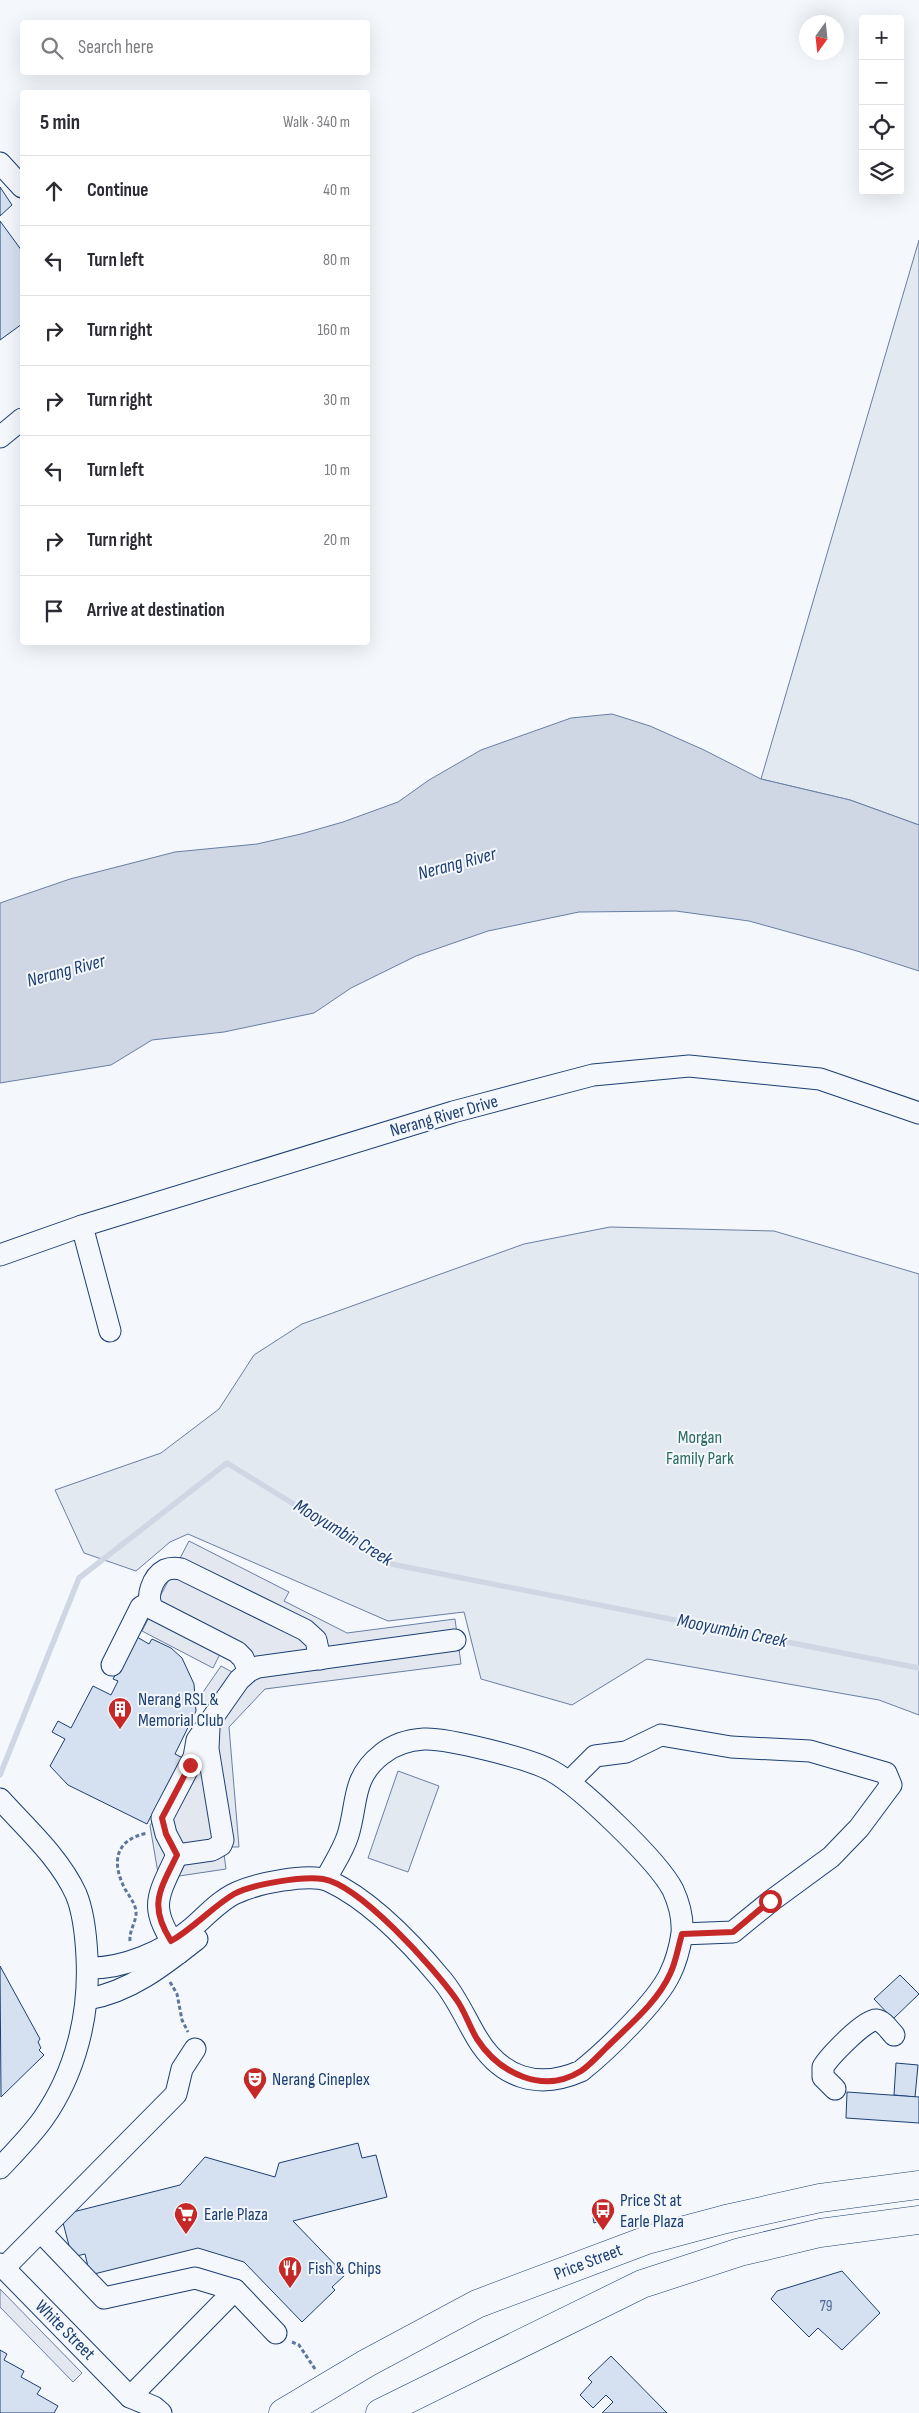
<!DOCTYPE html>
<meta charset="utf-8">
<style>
:root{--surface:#fff;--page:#f7f7f7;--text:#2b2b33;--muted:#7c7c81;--line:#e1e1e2}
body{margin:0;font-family:"Sofia Sans Condensed",sans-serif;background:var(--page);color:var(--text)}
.controls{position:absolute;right:15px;top:15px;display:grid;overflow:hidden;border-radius:5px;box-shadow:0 5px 20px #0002}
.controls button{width:45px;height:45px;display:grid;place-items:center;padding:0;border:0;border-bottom:1px solid var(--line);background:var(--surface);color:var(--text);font:25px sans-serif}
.compass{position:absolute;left:799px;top:15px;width:45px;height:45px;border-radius:50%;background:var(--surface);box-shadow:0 5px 20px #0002;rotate:195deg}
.stop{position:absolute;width:15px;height:15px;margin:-11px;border:4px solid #c62828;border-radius:50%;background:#fff}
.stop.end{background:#c62828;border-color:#fff;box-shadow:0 1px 5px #0008}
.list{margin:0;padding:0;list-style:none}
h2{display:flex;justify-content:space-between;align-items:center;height:65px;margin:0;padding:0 20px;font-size:21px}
h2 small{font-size:16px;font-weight:400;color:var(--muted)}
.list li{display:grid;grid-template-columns:32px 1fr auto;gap:15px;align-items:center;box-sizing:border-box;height:70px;padding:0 20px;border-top:1px solid var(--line)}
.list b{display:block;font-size:19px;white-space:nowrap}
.list em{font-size:16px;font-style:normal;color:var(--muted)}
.icon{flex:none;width:28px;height:28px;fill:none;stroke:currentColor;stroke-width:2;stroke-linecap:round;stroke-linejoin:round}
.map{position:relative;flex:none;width:919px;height:2413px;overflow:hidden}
.search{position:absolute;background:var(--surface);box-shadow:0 5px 20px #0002;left:20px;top:20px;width:350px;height:55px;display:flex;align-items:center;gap:12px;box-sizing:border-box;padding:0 18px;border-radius:5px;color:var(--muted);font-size:19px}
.panel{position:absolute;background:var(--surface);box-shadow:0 5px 20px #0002;left:20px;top:90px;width:350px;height:555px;border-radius:5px}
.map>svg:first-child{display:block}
</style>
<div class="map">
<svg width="919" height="2413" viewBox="0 0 919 2413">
<rect width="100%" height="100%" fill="#f4f7fb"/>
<g fill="#e3e9f0" stroke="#687fa3">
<polygon points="919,240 919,825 850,800 761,779"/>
<polygon points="610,1227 774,1231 919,1274 919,1715 879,1700 647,1659 572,1705 481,1679 464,1612 388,1621 188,1534 170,1542 136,1571 84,1553 55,1490 161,1453 219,1409 254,1355 302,1324 524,1244"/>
<polygon points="398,1771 439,1786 408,1872 368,1858"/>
</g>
<g fill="#e3e8f0" stroke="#687fa3">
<polygon points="189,1541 289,1592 284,1601 347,1633 455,1619 461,1664 265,1689 229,1727 239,1847 232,1847 224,1854 226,1869 159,1879 150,1826 210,1708 199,1698 221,1666 234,1673 237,1667 235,1662 220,1654 213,1668 142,1631"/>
<polygon points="0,2289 82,2373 73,2382 0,2307"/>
</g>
<polygon fill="#cfd7e4" stroke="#687fa3" points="612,714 650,726 704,750 761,779 850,800 919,825 919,971 857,951 749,921 676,911 579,912 488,931 416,956 351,988 314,1013 224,1032 152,1040 111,1065 0,1083 0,903 70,879 175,852 257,844 301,834 343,822 398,802 429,780 481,750 571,718"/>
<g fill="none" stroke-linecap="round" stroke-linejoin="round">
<polyline stroke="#cfd7e4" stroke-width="5.5" points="0,1775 79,1578 227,1463 391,1564 919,1668"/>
</g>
<g fill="#d5e0f0" stroke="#1d3f73">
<polygon points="0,187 12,205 0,216"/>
<polygon points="0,221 22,251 22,324 0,340"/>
<polygon points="137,1637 149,1644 152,1639 171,1648 182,1658 194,1684 196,1711 175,1754 191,1762 162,1822 151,1816 147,1824 68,1785 50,1766 65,1739 52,1732 58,1721 71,1728 93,1686 111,1695 118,1681 113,1679"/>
<polygon points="0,1966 40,2039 38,2042 41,2048 39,2050 44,2055 1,2097"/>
<polygon points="900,1975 919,1994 893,2019 874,1999"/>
<polygon points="896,2063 918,2065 915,2097 894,2095"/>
<polygon points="847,2092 919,2097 919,2123 846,2118"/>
<polygon points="358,2143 362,2158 376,2155 387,2197 293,2221 345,2275 332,2287 335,2290 302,2322 244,2262 198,2248 90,2275 85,2254 72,2257 61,2215 180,2185 205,2157 275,2177 279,2163"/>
<polygon points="605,2214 606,2219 594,2223 593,2217"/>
<polygon points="842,2271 880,2313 842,2350 818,2328 809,2337 771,2299 777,2291"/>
<polygon points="0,2350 7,2354 4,2360 24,2371 21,2377 41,2388 37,2394 58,2406 54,2413 0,2413"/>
<polygon points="611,2356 667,2413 602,2413 613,2402 606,2395 593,2408 580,2395 592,2382 588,2378"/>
</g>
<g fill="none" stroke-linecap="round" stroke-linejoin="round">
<g stroke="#1d3f73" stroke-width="23">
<g id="minor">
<polyline points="0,163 22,187"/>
<polyline points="0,437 22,419"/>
<polyline points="82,1226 110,1331"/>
<polyline points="0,1255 82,1226 453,1112 593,1075 689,1066 820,1079 919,1113"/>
<polyline points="112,1665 141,1607 148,1603"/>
<path d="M249,1671L243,1658L237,1652L153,1609C145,1598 152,1577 165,1570C170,1568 176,1568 181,1569L305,1630L316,1640L320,1659"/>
<polyline points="569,1782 595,1756 626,1752 661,1735 731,1747 810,1751 886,1773 891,1785 859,1828 831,1857 771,1901 733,1932 682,1934"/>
<path d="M0,1799C27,1829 59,1857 76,1894C84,1913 86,1937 87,1957C90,2014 76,2072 43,2119C30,2137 15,2152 0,2168"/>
<polyline points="177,1855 166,1834 162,1818 194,1757 197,1740 239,1680 249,1671 258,1667 455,1640"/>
<polyline points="177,1855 212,1850 221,1845 223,1840 208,1749 209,1728"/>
<path d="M177,1855C154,1903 150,1907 179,1953"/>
<path d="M88,1968C123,1969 165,1951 192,1928C205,1917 220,1900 236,1893C255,1884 309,1872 329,1881C370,1900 413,1945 442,1980C457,1998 465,2018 477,2038C501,2078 538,2090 581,2071C605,2052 657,2002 670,1974C675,1964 680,1946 682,1934C683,1920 679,1903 673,1890C658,1861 581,1787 552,1771C532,1759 447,1738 424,1739C409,1740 393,1745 382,1754C351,1778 358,1803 348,1835C343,1851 333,1865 326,1879"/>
<path d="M88,1999C130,1992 164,1965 197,1939"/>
<path d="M835,2089L823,2077V2067C829,2057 865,2019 876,2020C884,2021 889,2030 894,2035"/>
<polyline points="41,2232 104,2298 195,2278 235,2290 276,2333"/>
<polyline points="0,2264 130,2397 154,2407 161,2413"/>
<polyline points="4,2268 176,2094 182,2069 195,2049"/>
<polyline points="130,2397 235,2290"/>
</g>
</g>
<g stroke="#1d3f73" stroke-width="29">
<g id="major">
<polyline points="283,2413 367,2363 477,2304 647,2240 726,2219 820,2198 919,2185"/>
<polyline points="380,2413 642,2284 740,2252 820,2233 919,2220"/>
</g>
</g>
<g stroke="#5e769c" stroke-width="3" stroke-dasharray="4 2.5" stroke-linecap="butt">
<path d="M130,1941C129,1930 137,1921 136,1911C135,1903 129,1896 125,1889C111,1862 115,1839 148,1833"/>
<polyline points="170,1982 177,1994 182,2020 188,2032"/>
<polyline points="292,2342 299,2345 315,2369"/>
</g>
<use href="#minor" stroke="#f4f7fb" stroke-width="21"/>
<use href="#major" stroke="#f4f7fb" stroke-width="28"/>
</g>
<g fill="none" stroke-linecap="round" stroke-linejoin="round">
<path stroke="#c62828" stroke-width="6" d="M190,1765L162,1818L166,1834L177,1855C160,1890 148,1905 171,1941C194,1928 212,1907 234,1894C252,1884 303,1876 323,1879C360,1885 434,1968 456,1999C465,2011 469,2026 477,2039C499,2073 543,2095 581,2071C590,2065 598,2056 606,2048C628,2026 657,2003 670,1974C676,1962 678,1947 682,1934L733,1932L770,1901"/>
</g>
<defs>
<g id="building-pin" transform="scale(1.25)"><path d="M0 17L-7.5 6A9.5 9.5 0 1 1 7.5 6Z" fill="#c62828" stroke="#f4f7fb"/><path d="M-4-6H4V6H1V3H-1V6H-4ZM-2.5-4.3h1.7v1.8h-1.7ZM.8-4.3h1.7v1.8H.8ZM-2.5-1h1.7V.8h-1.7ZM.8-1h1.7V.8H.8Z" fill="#fff"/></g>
<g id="theatre-pin" transform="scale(1.25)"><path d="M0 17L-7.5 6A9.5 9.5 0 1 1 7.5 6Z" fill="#c62828" stroke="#f4f7fb"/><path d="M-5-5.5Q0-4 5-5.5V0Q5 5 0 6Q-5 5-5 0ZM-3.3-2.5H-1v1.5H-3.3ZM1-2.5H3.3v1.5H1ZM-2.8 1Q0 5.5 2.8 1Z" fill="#fff"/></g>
<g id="bus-pin" transform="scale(1.25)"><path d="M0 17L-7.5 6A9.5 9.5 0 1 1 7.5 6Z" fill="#c62828" stroke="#f4f7fb"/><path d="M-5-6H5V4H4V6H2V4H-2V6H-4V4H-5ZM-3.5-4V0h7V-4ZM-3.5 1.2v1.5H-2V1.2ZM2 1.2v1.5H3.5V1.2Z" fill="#fff"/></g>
<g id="supermarket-pin" transform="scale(1.25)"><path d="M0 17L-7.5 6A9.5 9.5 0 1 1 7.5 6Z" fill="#c62828" stroke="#f4f7fb"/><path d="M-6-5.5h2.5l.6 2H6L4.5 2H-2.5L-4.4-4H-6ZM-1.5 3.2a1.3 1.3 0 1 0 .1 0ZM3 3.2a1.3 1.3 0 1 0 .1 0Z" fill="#fff"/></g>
<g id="restaurant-pin" transform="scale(1.25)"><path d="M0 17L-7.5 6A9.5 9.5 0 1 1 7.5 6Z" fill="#c62828" stroke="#f4f7fb"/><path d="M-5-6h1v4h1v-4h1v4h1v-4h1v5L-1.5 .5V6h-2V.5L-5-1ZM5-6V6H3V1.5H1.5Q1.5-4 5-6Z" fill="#fff"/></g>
</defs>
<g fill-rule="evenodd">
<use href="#building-pin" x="120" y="1709"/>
<use href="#theatre-pin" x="255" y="2079"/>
<use href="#bus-pin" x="603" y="2210"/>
<use href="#supermarket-pin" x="186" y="2214"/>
<use href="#restaurant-pin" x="290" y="2268"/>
</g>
<g text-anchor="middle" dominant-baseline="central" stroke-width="4" stroke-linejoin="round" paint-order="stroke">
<g font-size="15" fill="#4b6792">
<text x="826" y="2306">79</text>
</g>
<g font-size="18" fill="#1d3f73" stroke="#f4f7fb">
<text transform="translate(444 1116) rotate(-16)">Nerang River Drive</text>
<text transform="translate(588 2262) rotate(-21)">Price Street</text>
<text transform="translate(65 2330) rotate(45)">White Street</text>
</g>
<g font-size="18" fill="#2c6c60" stroke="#f4f7fb">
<text x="700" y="1437">Morgan<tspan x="700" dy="21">Family Park</tspan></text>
</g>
<g font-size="18" fill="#1d3f73" stroke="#f4f7fb" text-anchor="start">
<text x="138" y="1699">Nerang RSL &amp;<tspan x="138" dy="21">Memorial Club</tspan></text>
<text x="272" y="2079">Nerang Cineplex</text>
<text x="620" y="2200">Price St at<tspan x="620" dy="21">Earle Plaza</tspan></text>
<text x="204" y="2214">Earle Plaza</text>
<text x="308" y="2268">Fish &amp; Chips</text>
</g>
<g font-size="19" font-style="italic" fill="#1d3f73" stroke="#f4f7fb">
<text transform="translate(457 864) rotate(-15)">Nerang River</text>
<text transform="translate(66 971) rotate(-15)">Nerang River</text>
<text transform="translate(343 1533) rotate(31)">Mooyumbin Creek</text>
<text transform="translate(732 1631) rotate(11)">Mooyumbin Creek</text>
</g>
</g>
</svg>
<div class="controls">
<button>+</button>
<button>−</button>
<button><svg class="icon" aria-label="locate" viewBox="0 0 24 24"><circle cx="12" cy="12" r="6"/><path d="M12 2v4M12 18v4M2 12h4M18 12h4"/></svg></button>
<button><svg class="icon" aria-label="layers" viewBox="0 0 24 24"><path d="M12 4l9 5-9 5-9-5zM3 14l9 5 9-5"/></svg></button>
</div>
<svg class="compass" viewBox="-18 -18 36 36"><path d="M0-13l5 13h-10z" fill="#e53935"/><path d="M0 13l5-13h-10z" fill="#7c7c81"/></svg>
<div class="stop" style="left:770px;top:1901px"></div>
<div class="stop end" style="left:190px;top:1765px"></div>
<div class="search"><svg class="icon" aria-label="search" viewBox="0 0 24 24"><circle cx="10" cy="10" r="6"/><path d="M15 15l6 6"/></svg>Search here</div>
<section class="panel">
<h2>5 min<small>Walk · 340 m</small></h2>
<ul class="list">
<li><svg class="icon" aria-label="ahead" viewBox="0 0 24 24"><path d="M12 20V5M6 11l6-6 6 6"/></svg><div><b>Continue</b></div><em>40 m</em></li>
<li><svg class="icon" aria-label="left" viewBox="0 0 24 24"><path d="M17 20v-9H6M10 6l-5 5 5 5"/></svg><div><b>Turn left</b></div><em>80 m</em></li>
<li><svg class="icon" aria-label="right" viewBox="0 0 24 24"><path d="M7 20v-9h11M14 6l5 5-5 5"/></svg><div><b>Turn right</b></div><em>160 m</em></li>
<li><svg class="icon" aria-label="right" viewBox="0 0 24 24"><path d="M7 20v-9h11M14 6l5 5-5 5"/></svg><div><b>Turn right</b></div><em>30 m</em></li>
<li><svg class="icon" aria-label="left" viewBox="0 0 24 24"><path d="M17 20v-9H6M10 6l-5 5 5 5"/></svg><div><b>Turn left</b></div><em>10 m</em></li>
<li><svg class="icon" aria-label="right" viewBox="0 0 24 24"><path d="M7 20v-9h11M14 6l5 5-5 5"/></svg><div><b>Turn right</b></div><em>20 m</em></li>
<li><svg class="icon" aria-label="arrive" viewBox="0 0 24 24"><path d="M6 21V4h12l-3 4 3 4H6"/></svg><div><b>Arrive at destination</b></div></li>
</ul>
</section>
</div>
